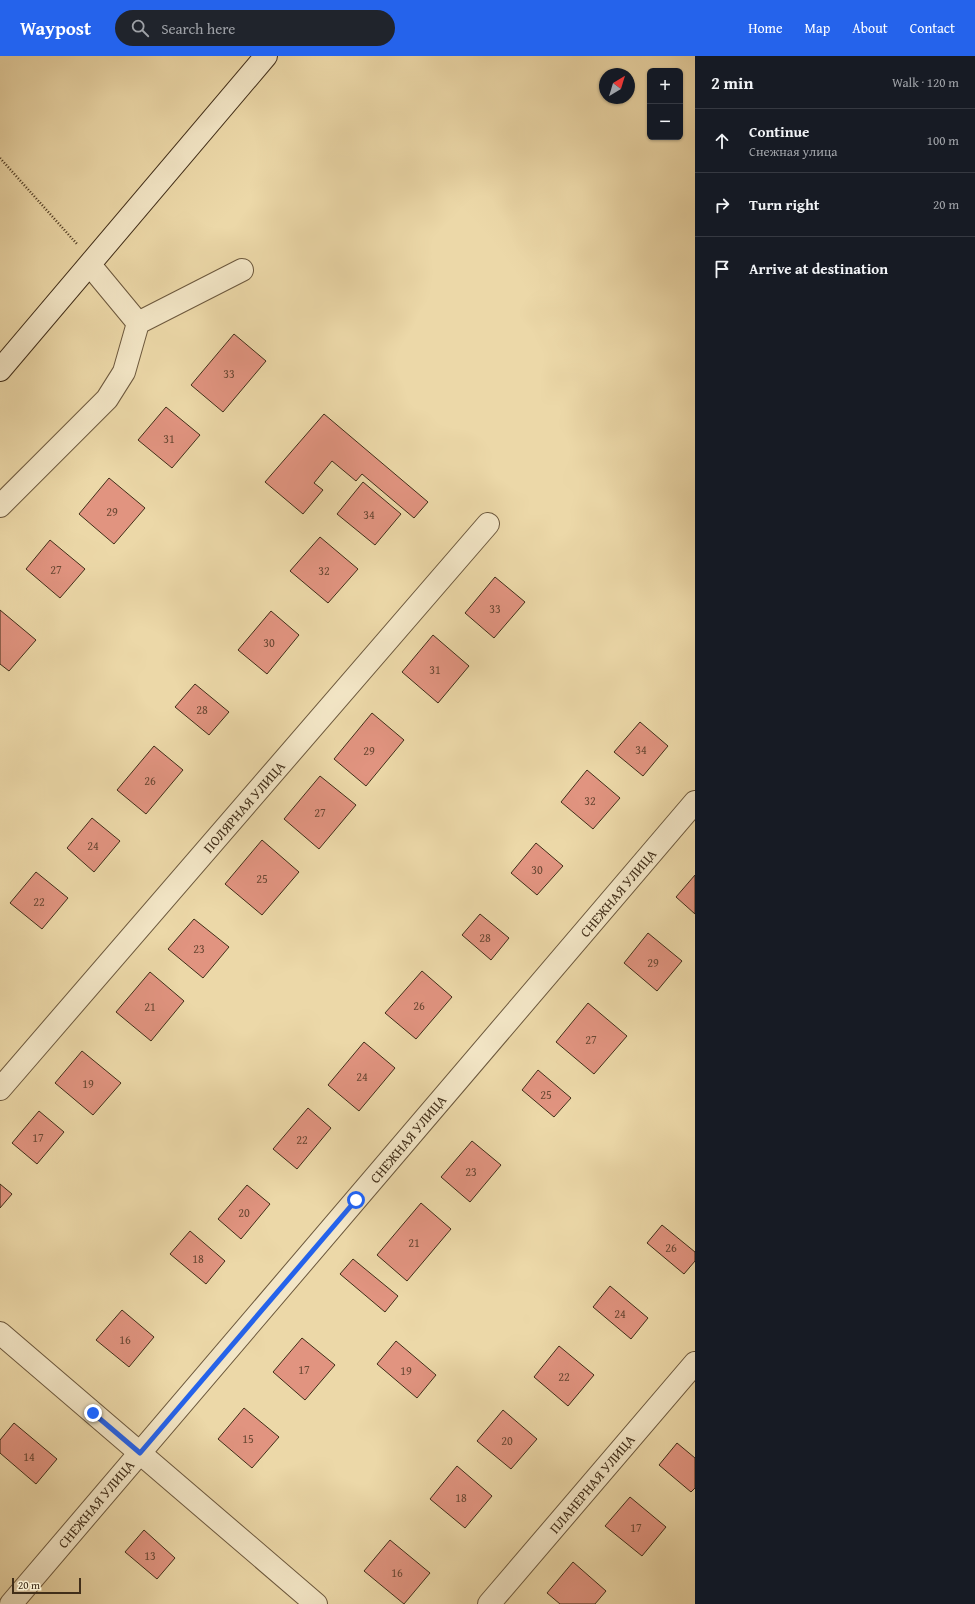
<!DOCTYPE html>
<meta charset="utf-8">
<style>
:root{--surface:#171b24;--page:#20242c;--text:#f1f3f6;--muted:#9ea1a6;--line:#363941;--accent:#2563eb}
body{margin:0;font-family:"Gentium Book Plus",serif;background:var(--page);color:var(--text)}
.controls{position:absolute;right:12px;top:12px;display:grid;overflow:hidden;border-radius:6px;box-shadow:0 1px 3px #0004}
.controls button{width:36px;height:36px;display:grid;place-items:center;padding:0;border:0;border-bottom:1px solid var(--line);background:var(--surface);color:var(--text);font:20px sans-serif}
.compass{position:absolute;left:599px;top:12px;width:36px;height:36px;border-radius:50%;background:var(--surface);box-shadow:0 1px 3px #0004;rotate:38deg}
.scale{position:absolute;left:12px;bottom:10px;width:69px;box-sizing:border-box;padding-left:4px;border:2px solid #412e19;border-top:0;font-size:11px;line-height:14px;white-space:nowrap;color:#412e19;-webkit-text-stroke:3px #f3e6c6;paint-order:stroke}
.stop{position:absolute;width:12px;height:12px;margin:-9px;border:3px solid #2563eb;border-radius:50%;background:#fff}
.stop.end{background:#2563eb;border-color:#fff;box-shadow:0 1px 4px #0008}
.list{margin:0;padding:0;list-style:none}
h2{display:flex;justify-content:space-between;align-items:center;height:52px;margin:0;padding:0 16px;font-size:17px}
h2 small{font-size:13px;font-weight:400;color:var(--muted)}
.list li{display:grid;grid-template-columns:26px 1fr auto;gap:12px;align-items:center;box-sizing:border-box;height:64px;padding:0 16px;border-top:1px solid var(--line)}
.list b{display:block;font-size:15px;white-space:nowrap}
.list p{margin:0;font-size:13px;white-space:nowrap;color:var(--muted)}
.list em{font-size:13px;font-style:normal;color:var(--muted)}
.icon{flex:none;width:22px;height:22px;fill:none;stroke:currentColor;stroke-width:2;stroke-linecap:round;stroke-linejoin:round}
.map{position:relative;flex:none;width:695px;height:1548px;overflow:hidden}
header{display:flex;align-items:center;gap:24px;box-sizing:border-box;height:56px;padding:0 20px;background:var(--accent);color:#fff}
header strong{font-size:19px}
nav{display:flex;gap:22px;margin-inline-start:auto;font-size:14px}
.search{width:280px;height:36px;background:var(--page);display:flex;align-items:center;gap:10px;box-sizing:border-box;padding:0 14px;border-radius:22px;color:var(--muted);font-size:15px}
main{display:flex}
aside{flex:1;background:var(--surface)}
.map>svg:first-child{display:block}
</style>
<header>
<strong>Waypost</strong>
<div class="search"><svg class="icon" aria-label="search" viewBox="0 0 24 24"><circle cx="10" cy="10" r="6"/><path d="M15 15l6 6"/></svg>Search here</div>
<nav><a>Home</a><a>Map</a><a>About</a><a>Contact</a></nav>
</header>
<main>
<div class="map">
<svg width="695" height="1548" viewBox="0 0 695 1548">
<rect width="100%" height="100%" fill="#ecd8a8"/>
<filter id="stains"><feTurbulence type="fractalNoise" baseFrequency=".005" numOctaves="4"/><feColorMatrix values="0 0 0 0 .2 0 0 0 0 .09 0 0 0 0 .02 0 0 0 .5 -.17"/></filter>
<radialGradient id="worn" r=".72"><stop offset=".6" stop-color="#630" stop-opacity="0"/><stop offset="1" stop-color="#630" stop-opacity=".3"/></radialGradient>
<g fill="#e19480" stroke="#412e19">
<polygon points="234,278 266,305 223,356 191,329"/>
<polygon points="166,351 200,379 172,412 138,384"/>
<polygon points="324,358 428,446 414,462 362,418 356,425 332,405 314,427 323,434 303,458 265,426"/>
<polygon points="109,422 145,452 114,488 79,458"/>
<polygon points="363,426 401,458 375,489 337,458"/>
<polygon points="320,481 358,513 328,547 290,515"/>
<polygon points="50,484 85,513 60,542 26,513"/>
<polygon points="495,521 525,546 494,582 465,557"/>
<polygon points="0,554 36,584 9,615 0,608"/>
<polygon points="271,555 299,579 267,618 238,594"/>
<polygon points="433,579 469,610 438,647 402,616"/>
<polygon points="195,628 229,656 209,679 175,651"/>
<polygon points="372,657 404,684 366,730 334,703"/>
<polygon points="640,666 668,690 643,720 614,696"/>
<polygon points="154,690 183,714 146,758 117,734"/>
<polygon points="587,714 620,742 593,773 561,746"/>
<polygon points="320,720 356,749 319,793 284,763"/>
<polygon points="92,762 120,785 94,816 67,792"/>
<polygon points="262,784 299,816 262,859 225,828"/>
<polygon points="536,787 563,810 537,839 511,817"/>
<polygon points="36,816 68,842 42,873 10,847"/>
<polygon points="695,819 695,858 676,841"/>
<polygon points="480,858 509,882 491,904 462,879"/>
<polygon points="194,863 229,891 203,922 168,893"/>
<polygon points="648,877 682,905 657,935 624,907"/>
<polygon points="422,915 452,941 416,983 385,957"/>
<polygon points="150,916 184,945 151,985 116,956"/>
<polygon points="588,947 627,980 594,1018 556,986"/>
<polygon points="364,986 395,1012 359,1055 328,1029"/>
<polygon points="82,995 121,1027 93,1059 55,1027"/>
<polygon points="538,1014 571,1042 554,1061 522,1034"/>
<polygon points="308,1052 331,1072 297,1113 273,1093"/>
<polygon points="39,1055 64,1076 37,1108 12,1087"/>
<polygon points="472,1085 501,1109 470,1146 441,1121"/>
<polygon points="0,1128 12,1138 0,1152"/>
<polygon points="247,1129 270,1148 241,1183 218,1163"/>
<polygon points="421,1147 451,1173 407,1225 377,1199"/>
<polygon points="662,1169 695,1196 695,1205 684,1218 647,1187"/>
<polygon points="190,1175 225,1205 206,1228 170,1198"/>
<polygon points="353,1203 398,1240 385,1256 340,1218"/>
<polygon points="610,1230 648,1262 631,1283 593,1251"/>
<polygon points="122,1254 154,1281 129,1311 96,1284"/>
<polygon points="302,1282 335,1309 305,1344 273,1316"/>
<polygon points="396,1285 436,1319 417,1342 377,1308"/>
<polygon points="559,1290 594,1319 568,1350 534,1321"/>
<polygon points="244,1352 279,1381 252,1412 218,1383"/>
<polygon points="503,1354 537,1383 511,1413 477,1385"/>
<polygon points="14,1367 57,1403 36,1428 0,1397 0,1384"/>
<polygon points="677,1387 695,1402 695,1432 691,1436 659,1409"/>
<polygon points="457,1410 492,1440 465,1472 430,1443"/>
<polygon points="630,1441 666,1471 642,1500 605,1470"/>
<polygon points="144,1474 175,1502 157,1523 125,1496"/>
<polygon points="390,1484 430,1517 404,1548 364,1515"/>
<polygon points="573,1506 606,1535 595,1548 560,1548 547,1537"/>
</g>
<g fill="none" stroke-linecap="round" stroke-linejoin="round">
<g stroke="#6c583d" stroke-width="24">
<g id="minor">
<polyline points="90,209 138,267"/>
<polyline points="0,450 107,343 124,316 138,267 242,214"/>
<polyline points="0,1033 488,468"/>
<polyline points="0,1277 316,1548"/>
<polyline points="11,1548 695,746"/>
<polyline points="489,1548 695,1307"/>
</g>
</g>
<g stroke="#412e19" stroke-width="24">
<polyline id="secondary" points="0,314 266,0"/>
</g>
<polyline stroke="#412e19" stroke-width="2.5" stroke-dasharray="1 2" stroke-linecap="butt" points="0,102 77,188"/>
<use href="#minor" stroke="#f3e6c6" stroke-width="22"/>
<use href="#secondary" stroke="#f3e6c6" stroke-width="22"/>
</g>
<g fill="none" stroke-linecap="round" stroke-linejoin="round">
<polyline stroke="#2563eb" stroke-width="5" points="93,1357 140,1397 356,1144"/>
</g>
<g text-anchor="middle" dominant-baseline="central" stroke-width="4" stroke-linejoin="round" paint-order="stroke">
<g font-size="12" fill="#694833">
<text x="229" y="317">33</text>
<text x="169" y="382">31</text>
<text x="112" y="455">29</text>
<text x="369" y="458">34</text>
<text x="56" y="513">27</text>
<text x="324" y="514">32</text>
<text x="495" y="552">33</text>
<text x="269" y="586">30</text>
<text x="435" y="613">31</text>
<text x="202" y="653">28</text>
<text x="641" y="693">34</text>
<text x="369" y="694">29</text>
<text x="150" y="724">26</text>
<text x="590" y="744">32</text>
<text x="320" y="756">27</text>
<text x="93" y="789">24</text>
<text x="537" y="813">30</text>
<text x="262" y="822">25</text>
<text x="39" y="845">22</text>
<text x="485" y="881">28</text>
<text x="199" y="892">23</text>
<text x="653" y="906">29</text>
<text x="419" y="949">26</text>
<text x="150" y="950">21</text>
<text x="591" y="983">27</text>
<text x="362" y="1020">24</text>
<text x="88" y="1027">19</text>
<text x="546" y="1038">25</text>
<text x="38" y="1081">17</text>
<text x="302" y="1083">22</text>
<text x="471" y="1115">23</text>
<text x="244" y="1156">20</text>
<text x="414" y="1186">21</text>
<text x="671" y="1191">26</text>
<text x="198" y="1202">18</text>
<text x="620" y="1257">24</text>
<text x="125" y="1283">16</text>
<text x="304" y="1313">17</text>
<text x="406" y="1314">19</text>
<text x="564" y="1320">22</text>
<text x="248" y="1382">15</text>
<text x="507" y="1384">20</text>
<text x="29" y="1400">14</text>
<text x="461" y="1441">18</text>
<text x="636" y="1471">17</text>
<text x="150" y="1499">13</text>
<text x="397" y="1516">16</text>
</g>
<g font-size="14" fill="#412e19" stroke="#f3e6c6">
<text transform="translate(244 751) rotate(-49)">ПОЛЯРНАЯ УЛИЦА</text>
<text transform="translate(618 837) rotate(-50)">СНЕЖНАЯ УЛИЦА</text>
<text transform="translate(408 1083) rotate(-50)">СНЕЖНАЯ УЛИЦА</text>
<text transform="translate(592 1428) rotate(-50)">ПЛАНЕРНАЯ УЛИЦА</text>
<text transform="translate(96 1448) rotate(-50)">СНЕЖНАЯ УЛИЦА</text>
</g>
</g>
<rect width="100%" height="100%" filter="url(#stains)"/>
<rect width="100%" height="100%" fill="url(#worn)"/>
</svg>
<div class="controls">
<button>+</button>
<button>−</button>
</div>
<svg class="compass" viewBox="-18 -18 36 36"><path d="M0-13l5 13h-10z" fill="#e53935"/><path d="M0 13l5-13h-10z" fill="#9ea1a6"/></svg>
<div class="scale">20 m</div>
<div class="stop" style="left:356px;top:1144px"></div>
<div class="stop end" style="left:93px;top:1357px"></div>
</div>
<aside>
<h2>2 min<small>Walk · 120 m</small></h2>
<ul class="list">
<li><svg class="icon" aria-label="ahead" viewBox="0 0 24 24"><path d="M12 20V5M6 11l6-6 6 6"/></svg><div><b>Continue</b><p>Снежная улица</p></div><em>100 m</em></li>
<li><svg class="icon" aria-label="right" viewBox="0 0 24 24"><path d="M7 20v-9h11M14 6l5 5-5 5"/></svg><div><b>Turn right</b></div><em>20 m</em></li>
<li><svg class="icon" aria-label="arrive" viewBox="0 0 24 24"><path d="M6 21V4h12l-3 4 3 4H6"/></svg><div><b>Arrive at destination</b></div></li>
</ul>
</aside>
</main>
